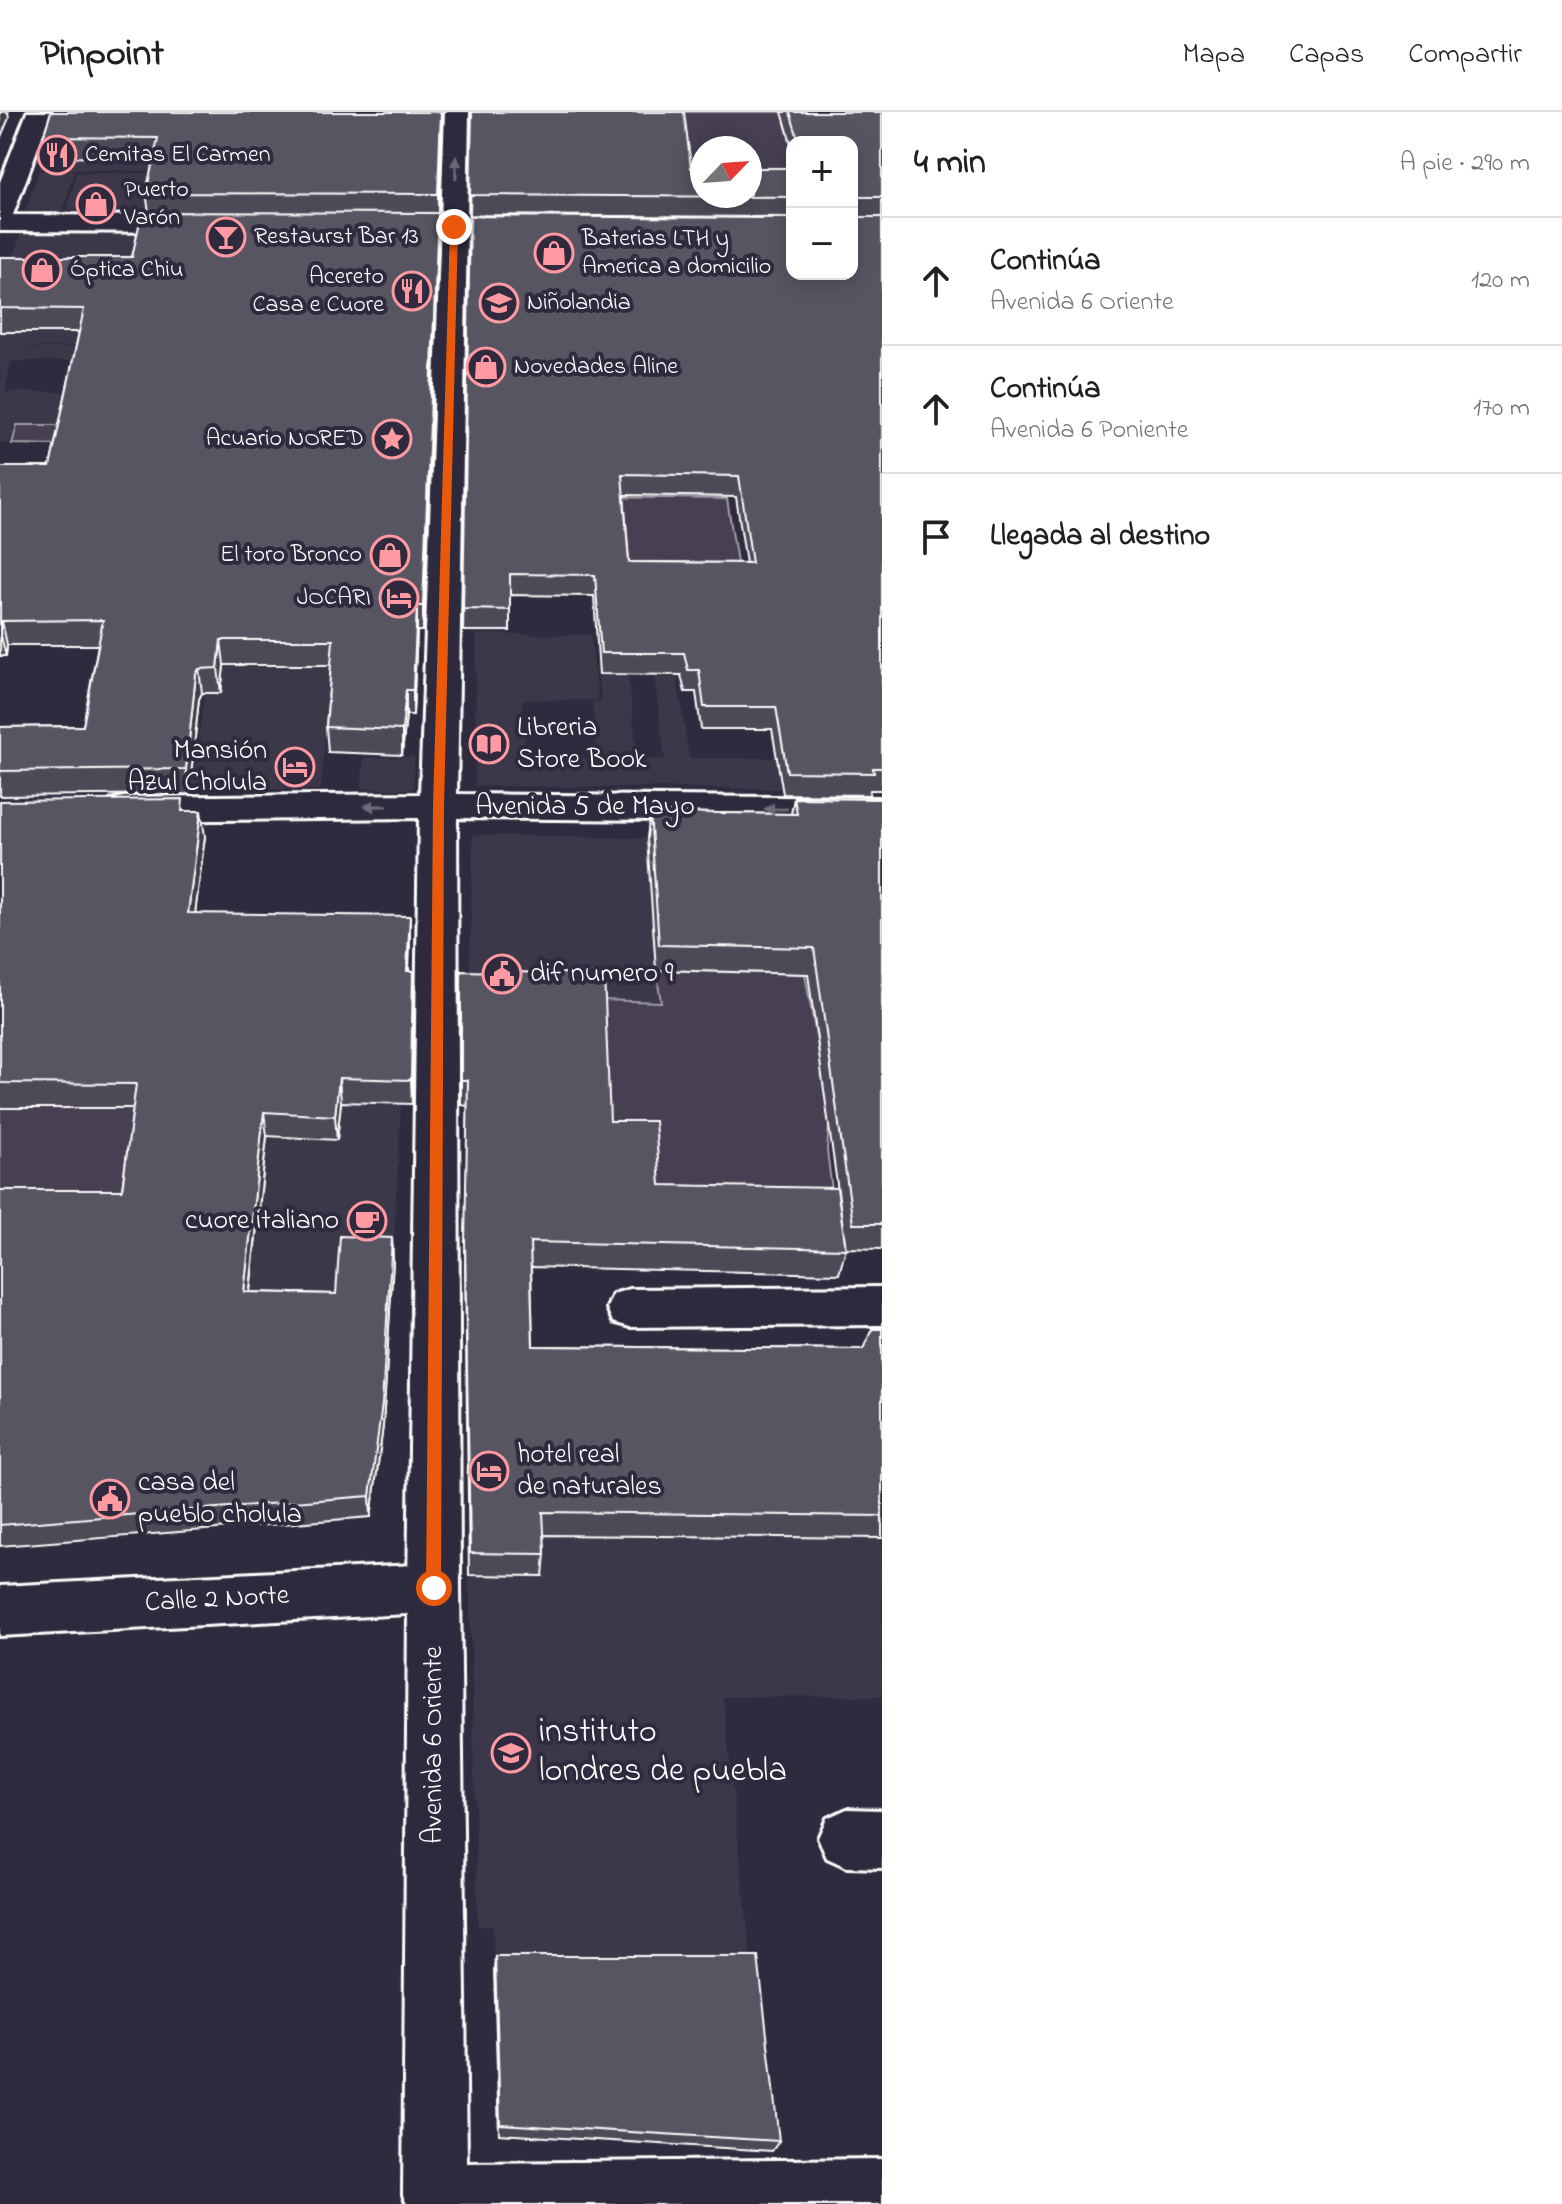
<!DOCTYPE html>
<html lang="es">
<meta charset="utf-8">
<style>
:root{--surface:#fff;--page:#f6f6f6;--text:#202124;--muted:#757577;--line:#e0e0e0}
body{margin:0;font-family:"Indie Flower",sans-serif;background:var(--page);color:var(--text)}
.controls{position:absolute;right:24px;top:24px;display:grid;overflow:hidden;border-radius:16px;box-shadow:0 4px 20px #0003}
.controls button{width:72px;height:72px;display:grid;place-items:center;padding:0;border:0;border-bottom:2px solid var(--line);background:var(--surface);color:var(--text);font:40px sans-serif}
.compass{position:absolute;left:690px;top:24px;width:72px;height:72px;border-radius:50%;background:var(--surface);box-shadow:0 4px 20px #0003;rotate:65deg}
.stop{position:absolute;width:24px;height:24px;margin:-18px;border:6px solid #ea580c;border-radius:50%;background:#fff}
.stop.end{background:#ea580c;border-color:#fff;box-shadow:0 2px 8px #0008}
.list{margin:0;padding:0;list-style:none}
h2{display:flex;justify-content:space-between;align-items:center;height:104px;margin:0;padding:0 32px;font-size:34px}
h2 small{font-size:26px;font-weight:400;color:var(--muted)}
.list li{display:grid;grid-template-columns:52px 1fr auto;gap:24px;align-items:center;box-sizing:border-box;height:128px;padding:0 32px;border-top:2px solid var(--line)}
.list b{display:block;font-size:30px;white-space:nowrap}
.list p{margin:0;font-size:26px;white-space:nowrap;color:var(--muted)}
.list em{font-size:26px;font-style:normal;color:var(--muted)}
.icon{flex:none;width:44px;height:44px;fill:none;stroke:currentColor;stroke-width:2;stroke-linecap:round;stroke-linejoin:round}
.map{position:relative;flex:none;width:882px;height:2092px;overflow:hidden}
header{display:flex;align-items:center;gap:48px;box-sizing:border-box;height:112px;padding:0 40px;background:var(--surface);border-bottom:2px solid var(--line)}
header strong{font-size:38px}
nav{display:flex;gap:44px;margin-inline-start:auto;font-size:28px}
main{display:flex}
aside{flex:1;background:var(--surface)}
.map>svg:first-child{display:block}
</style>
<header>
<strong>Pinpoint</strong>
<nav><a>Mapa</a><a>Capas</a><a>Compartir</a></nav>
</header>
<main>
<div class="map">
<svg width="882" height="2092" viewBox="0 0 882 2092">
<rect width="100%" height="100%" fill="#2f2a3d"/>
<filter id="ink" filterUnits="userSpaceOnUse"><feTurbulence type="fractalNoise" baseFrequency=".0125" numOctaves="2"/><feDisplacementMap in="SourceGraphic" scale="16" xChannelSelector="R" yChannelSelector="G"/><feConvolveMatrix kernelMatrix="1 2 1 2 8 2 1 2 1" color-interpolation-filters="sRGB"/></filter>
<g filter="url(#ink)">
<g fill="#3c3749">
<polygon points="43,46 158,47 155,59 39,57"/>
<polygon points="39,59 74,59 63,99 25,99"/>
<polygon points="76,61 154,61 147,98 67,98"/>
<polygon points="174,120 169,144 7,167 21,121"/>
<polygon points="89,220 86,234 13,236 74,236 71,249 11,249 5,280 75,280 67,312 16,312 9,332 0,331 0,221"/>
<polygon points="476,522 591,523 598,588 522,588 525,646 597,646 592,590 601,589 598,564 628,564 638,647 665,647 654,565 677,565 689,646 775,646 780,677 475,674"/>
<polygon points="295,543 330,543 321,678 192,676 204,582 221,581 226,545 259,545 259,555 294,555"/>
<polygon points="414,645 414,677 362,677 363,646"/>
<polygon points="473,723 647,726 656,858 661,890 469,885"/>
<polygon points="341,990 401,992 393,1149 338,1205 247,1203 266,1026 337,1028"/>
<polygon points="541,1422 882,1426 882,1584 723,1585 752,1857 494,1858 493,1813 478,1815 469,1463 542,1464"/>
</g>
<g fill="#464152" stroke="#a2a0a8" stroke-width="2">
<polygon points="683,0 860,0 864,11 785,11 792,37 792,58 750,58 750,36 702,36 702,58 692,58"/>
<polygon points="17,313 69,313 65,333 12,332"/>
<polygon points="606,385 727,387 740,469 573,467"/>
<polygon points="656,858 805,862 830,1003 827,1038 835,1103 656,1098 608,1034 601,888 661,890"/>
<polygon points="0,996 142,996 124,1101 0,1098"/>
</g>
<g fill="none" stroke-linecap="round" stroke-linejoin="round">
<g stroke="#fff" stroke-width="6">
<g id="minor">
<polygon points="27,0 51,0 13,103 198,104 207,106 211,112 207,118 198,120 0,119 0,70"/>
<polygon points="445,0 469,0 457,682 882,686 882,710 457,706 460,1476 452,1493 434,1500 416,1493 408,1476 419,706 124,709 111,706 105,697 111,688 124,685 420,682"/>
<polygon points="882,1175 882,1213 630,1215 613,1210 607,1196 613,1182 630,1177"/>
<polygon points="847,1697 882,1698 882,1756 847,1755 827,1746 818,1726 827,1706"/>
</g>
</g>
<g stroke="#fff" stroke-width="6">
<polygon id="major" points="434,1452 452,1459 460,1476 467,2051 882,2047 882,2092 407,2092 403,2083 408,1502 0,1524 0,1474"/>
</g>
<use href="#minor" fill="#2f2a3d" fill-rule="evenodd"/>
<use href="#major" fill="#2f2a3d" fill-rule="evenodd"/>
</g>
<g fill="#4d4956" stroke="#fff" stroke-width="2" fill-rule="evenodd">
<polygon points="51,0 442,0 423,519 417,519 413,603 406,603 402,643 328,640 326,615 331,553 224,553 221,581 202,581 199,587 189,682 0,684 0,615 83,614 98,533 7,533 6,544 0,544 0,355 50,355 79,220 0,220 0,145 132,145 149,100 146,81 154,46 46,45 43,25"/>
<polygon points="472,0 691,56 792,56 792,105 470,103"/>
<path d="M782,0H882V678H870L869,683L783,682L772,617H701L696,580H685L681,563L599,562L594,484L510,483V519H463L470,104L792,162L852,30H792V34ZM624,383L736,385L746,451L629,450Z"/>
<polygon points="794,686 882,693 882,1137 846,1136 839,1162 531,1155 533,1234 863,1237 882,1217 882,1426 544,1423 545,1442 543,1464 469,1463 465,1154 468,994 461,993 461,859 610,1009 660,1073 845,1130 808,862 656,858 647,726 650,700 791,702"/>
<polygon points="0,689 185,699 205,724 195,801 410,829 409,859 413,859 413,884 412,992 341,990 337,1028 267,1024 250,1180 336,1182 392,1126 393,1149 383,1314 371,1405 0,1434 0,1078 122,1078 133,996 0,996"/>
<polygon points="495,1844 779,2029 772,2039 499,2022 494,1858"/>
</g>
<g fill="#3e3c46" stroke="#fff" stroke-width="2">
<polygon points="0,0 8,0 9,6 0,27"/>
<polygon points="441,0 442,0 438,102 438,82"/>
<polygon points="438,101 438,124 423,519 423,494"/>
<polygon points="417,494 417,519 413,603 413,578"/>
<polygon points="2,509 7,533 6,544 0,520"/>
<polygon points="221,528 224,553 221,581 218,556"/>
<polygon points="199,557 202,581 199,587 189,682 186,657 196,562"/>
<polygon points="406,578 406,603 402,643 402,618"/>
<polygon points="201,699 205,724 192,826 188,801"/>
<polygon points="410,804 410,829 407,884 407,859"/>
<polygon points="413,859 413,884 412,992 411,968"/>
<polygon points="339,966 341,990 337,1028 335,1004"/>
<polygon points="264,1000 267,1024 247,1203 244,1180"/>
<polygon points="392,1126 393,1149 383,1314 371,1405 370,1384"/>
</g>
<g fill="#595564" stroke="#fff" stroke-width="2" fill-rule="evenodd">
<polygon points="51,0 441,0 438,82 146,81 158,26 43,25"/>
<polygon points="472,0 684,0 691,56 702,56 702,84 750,84 750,56 792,56 792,85 470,83"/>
<path d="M790,0H882V85H853V105H882V656H873L874,661L787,660L776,595H704L699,558H688L684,541H601L595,463L510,462V498L463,497L470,104L792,106V162H852V30H799ZM622,362L739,364L752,451L629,450Z"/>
<polygon points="142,100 438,101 423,494 417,494 413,578 406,578 402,618 326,615 333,528 221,528 218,556 199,557 196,562 186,657 0,659 0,615 83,614 103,508 2,509 0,520 0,355 50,355 84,197 0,196 0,145 132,145"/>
<polygon points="794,686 881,687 882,693 882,1112 853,1112 814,836 659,833 650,700 797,702"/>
<polygon points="183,687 182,699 201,699 188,801 410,804 407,859 413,859 411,968 339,966 335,1004 264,1000 244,1180 336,1182 340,1124 392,1126 382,1292 370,1384 0,1413 0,1078 122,1078 136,972 0,971 0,689"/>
<polygon points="461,859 604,862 610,1009 655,1009 660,1073 837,1076 846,1137 530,1130 533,1234 863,1237 872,1217 882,1217 882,1404 543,1400 545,1442 470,1441 465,1130 468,968 461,968"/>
<polygon points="495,1844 758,1844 779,2029 500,2012"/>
</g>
<defs><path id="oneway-solid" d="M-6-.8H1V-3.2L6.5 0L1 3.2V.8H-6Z" transform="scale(2)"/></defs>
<g fill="#6d6a77">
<use href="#oneway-solid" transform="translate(456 56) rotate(-89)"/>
<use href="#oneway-solid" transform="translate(376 694) rotate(179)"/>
<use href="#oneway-solid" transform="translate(776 697) rotate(-180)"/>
</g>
</g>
<polygon fill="#ea580c" points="454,112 458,115 444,694 441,1476 434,1483 426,1476 433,694 450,115"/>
<defs>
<g id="restaurant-ring" transform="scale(2)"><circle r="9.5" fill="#2f2a3d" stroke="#ff9aa2" stroke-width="1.5"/><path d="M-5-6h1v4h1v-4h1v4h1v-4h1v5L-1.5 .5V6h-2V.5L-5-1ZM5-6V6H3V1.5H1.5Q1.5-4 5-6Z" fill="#ff9aa2"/></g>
<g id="shop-ring" transform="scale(2)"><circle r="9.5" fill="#2f2a3d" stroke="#ff9aa2" stroke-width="1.5"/><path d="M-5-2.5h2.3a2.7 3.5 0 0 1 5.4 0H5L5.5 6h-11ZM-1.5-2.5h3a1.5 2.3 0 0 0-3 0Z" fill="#ff9aa2"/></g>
<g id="bar-ring" transform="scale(2)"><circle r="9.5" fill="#2f2a3d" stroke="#ff9aa2" stroke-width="1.5"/><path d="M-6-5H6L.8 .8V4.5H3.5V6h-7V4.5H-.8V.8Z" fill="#ff9aa2"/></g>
<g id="school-ring" transform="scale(2)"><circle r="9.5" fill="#2f2a3d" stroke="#ff9aa2" stroke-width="1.5"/><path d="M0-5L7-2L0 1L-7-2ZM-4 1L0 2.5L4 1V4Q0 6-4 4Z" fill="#ff9aa2"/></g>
<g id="sight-ring" transform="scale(2)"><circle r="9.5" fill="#2f2a3d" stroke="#ff9aa2" stroke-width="1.5"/><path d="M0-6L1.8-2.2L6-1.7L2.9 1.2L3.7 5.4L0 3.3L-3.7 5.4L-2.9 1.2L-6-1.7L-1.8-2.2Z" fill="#ff9aa2"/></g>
<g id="hotel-ring" transform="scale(2)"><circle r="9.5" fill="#2f2a3d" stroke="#ff9aa2" stroke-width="1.5"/><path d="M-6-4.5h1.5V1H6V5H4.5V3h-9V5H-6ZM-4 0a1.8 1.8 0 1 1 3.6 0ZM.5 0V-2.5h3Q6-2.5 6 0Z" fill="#ff9aa2"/></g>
<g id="library-ring" transform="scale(2)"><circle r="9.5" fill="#2f2a3d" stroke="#ff9aa2" stroke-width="1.5"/><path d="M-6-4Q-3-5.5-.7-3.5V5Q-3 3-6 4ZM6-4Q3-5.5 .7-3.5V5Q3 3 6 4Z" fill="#ff9aa2"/></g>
<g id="civic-ring" transform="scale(2)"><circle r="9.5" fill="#2f2a3d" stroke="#ff9aa2" stroke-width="1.5"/><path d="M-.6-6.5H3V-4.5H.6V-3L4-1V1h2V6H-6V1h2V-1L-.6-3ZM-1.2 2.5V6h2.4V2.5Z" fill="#ff9aa2"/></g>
<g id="cafe-ring" transform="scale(2)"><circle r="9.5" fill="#2f2a3d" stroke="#ff9aa2" stroke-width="1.5"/><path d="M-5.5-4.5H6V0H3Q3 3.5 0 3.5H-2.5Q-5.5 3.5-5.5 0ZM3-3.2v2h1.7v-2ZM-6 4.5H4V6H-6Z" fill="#ff9aa2"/></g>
</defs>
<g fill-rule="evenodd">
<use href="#restaurant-ring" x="57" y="43"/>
<use href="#shop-ring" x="96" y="92"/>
<use href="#bar-ring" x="226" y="125"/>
<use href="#shop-ring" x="554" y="141"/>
<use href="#shop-ring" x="42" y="158"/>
<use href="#restaurant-ring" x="412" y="179"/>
<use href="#school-ring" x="499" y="191"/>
<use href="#shop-ring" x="486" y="255"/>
<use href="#sight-ring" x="392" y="327"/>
<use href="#shop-ring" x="390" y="443"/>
<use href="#hotel-ring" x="399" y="486"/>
<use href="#library-ring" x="489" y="632"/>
<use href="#hotel-ring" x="295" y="655"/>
<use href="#civic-ring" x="502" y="862"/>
<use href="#cafe-ring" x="367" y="1109"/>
<use href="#hotel-ring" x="489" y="1359"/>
<use href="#civic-ring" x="110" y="1387"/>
<use href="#school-ring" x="511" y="1641"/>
</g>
<g text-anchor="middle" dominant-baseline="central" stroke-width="8" stroke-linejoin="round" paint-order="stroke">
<g font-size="24" fill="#fff" stroke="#2f2a3d" text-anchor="start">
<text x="85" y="43">Cemitas El Carmen</text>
<text x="124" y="78">Puerto<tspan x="124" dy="28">Varón</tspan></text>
<text x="254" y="125">Restaurst Bar 13</text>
<text x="582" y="127">Baterias LTH y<tspan x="582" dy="28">America a domicilio</tspan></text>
<text x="70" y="158">Óptica Chiu</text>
<text x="384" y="165" text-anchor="end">Acereto<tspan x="384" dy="28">Casa e Cuore</tspan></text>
<text x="527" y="191">Niñolandia</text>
<text x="514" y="255">Novedades Aline</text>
<text x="364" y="327" text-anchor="end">Acuario NORED</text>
<text x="362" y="443" text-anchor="end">El toro Bronco</text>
<text x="371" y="486" text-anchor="end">JOCARI</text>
</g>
<g font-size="28" fill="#fff" stroke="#2f2a3d" text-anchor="start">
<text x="517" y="616">Libreria<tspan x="517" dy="32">Store Book</tspan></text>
<text x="267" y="639" text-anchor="end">Mansión<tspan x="267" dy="32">Azul Cholula</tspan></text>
<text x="530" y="862">dif numero 9</text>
<text x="339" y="1109" text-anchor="end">cuore italiano</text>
<text x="517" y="1343">hotel real<tspan x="517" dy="32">de naturales</tspan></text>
<text x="138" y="1371">casa del<tspan x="138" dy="32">pueblo cholula</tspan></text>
</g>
<g font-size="28" fill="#fff" stroke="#2f2a3d">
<text x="585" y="695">Avenida 5 de Mayo</text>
<text transform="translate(217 1488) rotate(-3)">Calle 2 Norte</text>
<text transform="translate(434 1633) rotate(-90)">Avenida 6 Oriente</text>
</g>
<g font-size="34" fill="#fff" stroke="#2f2a3d" text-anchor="start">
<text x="539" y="1621">instituto<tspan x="539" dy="39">londres de puebla</tspan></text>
</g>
</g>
</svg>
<div class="controls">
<button>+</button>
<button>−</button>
</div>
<svg class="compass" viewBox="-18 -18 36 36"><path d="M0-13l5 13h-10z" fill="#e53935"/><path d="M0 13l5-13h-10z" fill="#757577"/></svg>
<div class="stop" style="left:434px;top:1476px"></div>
<div class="stop end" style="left:454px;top:115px"></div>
</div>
<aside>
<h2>4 min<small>A pie · 290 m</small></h2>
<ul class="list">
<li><svg class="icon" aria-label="ahead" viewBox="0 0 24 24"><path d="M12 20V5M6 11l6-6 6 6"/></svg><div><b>Continúa</b><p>Avenida 6 Oriente</p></div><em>120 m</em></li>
<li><svg class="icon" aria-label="ahead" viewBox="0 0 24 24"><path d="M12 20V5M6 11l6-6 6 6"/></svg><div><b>Continúa</b><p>Avenida 6 Poniente</p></div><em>170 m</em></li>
<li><svg class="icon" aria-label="arrive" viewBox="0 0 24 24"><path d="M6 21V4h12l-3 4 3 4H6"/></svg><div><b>Llegada al destino</b></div></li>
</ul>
</aside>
</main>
